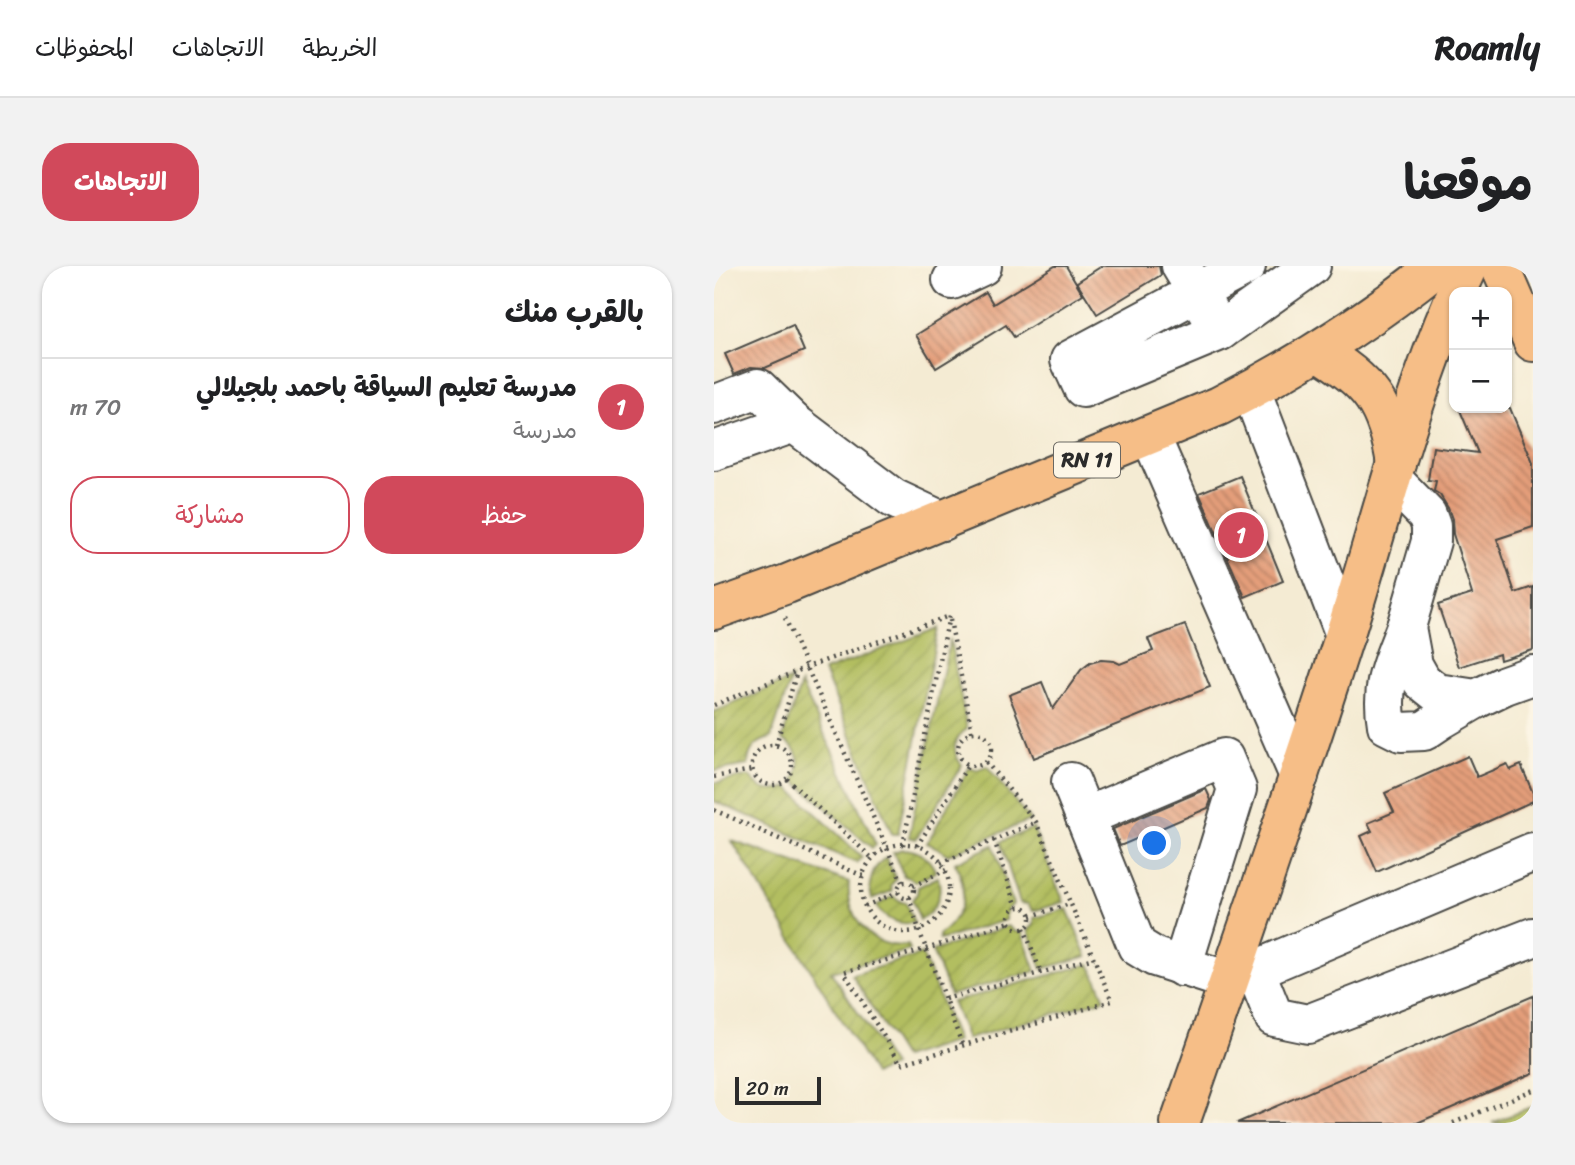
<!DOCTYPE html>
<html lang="ar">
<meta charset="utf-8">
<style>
:root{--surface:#fff;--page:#f2f2f2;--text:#202124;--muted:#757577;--line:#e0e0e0;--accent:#d1495b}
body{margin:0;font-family:Sriracha,"Playpen Sans Arabic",sans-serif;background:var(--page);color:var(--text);direction:rtl}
.controls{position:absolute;right:21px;top:21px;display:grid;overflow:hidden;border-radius:14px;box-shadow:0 2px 5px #0004}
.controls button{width:63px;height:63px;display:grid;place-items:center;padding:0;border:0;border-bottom:2px solid var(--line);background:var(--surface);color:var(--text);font:35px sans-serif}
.scale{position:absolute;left:21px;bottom:18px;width:86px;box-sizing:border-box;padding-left:7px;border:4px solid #2b2b2b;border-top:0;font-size:19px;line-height:24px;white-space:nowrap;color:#2b2b2b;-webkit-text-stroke:5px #fcf5e5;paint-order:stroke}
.you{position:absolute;left:441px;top:578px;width:24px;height:24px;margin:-18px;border:5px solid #fff;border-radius:50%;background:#1a73e8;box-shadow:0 0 0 10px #1a73e833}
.badge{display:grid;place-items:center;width:46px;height:46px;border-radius:50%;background:var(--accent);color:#fff;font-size:23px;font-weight:700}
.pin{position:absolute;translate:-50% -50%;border:4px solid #fff;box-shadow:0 2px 7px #0006}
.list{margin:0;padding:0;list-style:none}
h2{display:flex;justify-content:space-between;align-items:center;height:91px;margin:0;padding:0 28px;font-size:30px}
h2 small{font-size:23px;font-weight:400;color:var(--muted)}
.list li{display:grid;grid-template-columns:46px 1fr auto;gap:21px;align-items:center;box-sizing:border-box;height:98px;padding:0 28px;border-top:2px solid var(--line)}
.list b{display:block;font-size:26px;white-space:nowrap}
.list p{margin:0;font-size:23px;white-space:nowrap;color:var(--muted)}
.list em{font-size:23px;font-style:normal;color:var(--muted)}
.actions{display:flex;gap:14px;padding:21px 28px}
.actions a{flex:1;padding:16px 0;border:2px solid var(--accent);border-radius:28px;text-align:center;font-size:24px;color:var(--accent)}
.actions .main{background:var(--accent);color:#fff}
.map{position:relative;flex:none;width:819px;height:857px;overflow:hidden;direction:ltr;border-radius:28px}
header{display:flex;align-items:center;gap:42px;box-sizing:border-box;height:98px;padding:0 35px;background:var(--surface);border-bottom:2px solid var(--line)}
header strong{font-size:33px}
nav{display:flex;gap:38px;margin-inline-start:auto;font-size:24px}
.intro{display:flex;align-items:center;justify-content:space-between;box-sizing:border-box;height:168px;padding:0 42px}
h1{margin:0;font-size:49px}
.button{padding:18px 32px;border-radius:28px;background:var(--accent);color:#fff;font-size:24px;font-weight:700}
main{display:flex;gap:42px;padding:0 42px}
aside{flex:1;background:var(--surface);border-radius:28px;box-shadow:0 2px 5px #0004}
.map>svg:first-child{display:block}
</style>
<header>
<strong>Roamly</strong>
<nav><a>الخريطة</a><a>الاتجاهات</a><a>المحفوظات</a></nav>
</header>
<div class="intro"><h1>موقعنا</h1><a class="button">الاتجاهات</a></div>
<main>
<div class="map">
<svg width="819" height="857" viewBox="0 0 819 857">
<defs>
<pattern id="garden-furrows" width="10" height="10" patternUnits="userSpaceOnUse" patternTransform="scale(1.75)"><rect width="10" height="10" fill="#b2be60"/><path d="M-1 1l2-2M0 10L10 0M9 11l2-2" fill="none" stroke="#99a354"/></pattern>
<pattern id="building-back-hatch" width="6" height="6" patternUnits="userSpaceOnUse" patternTransform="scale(1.75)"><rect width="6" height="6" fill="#e49e7a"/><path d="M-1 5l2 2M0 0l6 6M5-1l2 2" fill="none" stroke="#b98164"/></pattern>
</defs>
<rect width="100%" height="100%" fill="#fcf5e5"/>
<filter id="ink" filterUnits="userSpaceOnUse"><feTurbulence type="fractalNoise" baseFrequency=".0143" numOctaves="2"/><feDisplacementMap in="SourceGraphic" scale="14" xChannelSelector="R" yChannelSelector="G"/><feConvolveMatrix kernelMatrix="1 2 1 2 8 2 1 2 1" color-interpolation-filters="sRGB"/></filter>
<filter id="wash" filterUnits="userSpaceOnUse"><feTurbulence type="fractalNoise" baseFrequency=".00686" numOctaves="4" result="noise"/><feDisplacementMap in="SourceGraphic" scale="28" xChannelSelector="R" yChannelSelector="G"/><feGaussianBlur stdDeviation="1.57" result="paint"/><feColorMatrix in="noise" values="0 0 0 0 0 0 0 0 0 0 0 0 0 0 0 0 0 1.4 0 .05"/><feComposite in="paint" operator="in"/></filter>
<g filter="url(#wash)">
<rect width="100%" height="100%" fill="#f4ebd3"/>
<g fill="url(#garden-furrows)" stroke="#6e7446" stroke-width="2">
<polygon points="224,362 184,568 178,568 110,405"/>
<path d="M236,373L253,463C239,472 237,486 248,499L202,573L195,571Z"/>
<path d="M77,413L57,472C43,475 34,484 34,499L0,505V446Z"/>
<path d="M87,418L162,579L158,582L80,514C89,498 85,482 68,473Z"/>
<polygon points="273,500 316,554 234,589 224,582 213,577 255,502 262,504"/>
<path d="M35,510C45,524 58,528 74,521L148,591L143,597L0,535V517Z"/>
<polygon points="319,562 350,636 319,645 314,638 306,637 286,576"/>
<path d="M18,575L135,616C131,651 158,685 194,679L196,684L117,706L179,800L160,808Z"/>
<path d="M279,579L299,638L292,645V654L226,674L225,669C249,651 256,624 241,597Z"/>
<path d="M188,583C205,583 215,591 222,606L201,616L196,612L190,610L179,586Z"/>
<path d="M172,591L182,613L177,619L178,625L158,633C153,615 158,602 172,591Z"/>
<path d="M224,611C229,629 222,645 206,654L198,634L203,628L204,621Z"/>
<path d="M179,630L188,636L192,637L200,657C183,659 171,654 162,640Z"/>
<polygon points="353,643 373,690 328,703 314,664 320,659 320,652"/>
<polygon points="294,660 302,666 308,666 322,705 236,729 218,685"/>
<polygon points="208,688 243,775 189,792 138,709"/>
<polygon points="376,698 391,733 253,773 238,736"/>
</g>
<polygon fill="#b2be60" stroke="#6e7446" stroke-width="2" points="819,840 819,857 778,857"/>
<g id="blocks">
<g fill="url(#building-back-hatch)">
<polygon points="341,0 352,0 369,28 300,71 292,59 222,102 202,69 272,26 279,38"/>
<polygon points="388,0 445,0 447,9 383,48 363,16"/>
<polygon points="79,59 90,85 51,102 37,101 20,108 11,88"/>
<polygon points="745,142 796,142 819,197 819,261 783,273 801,327 819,321 819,384 786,394 785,388 745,401 724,339 758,328 739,268 738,253 734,242 726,229 720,225 722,215 714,214 719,181 764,187"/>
<polygon points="526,210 569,315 531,331 485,227"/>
<polygon points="471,359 496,421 320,492 295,429 328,416 339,443 367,404 376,397 387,394 400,395 406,398 439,385 434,373"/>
<polygon points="754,490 763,511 793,498 796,504 807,499 819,527 819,535 663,606 647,570 658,565 654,557 680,546 671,527"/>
<polygon points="492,523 497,534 494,542 406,580 399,563"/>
<polygon points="819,730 819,807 703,857 523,857"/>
</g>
</g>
</g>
<g filter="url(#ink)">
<use href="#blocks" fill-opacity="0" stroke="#494844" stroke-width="2"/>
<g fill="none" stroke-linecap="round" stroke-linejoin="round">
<g stroke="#494844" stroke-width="42">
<g id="minor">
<polyline points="467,0 506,65 597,0"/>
<polyline points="238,14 268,0"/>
<polyline points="506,65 369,122 356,94 532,0"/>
<polyline points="537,124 631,369"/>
<polyline points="0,139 44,122 80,157"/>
<polyline points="436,169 585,510"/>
<polyline points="0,185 80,157 179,232 228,255"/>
<polyline points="678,213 713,249 717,260 717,275 692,361 699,399 708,415 723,427 762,433 791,419 819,409"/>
<path d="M692,361C678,398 666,418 673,459L687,466L710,465L728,453L762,433"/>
<polyline points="357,516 423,680 441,691 515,715 819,586"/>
<polyline points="371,551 510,492 523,523 468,701"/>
<polyline points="541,704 560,751 594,758 819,671"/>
</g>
</g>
<g stroke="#494844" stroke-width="42">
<g id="major">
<polyline points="786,0 819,76"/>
<polyline points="743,26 755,0"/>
<path d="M604,85C656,116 673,139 682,198"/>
<path d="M0,344L73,318L505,140C582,101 656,54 723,0"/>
<path d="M466,857C522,696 578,534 630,371C666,258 693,142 740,33"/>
</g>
</g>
<g stroke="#494844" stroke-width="4.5" stroke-dasharray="2 5" stroke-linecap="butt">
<polyline points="71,352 188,616"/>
<polyline points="236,354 258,466"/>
<polyline points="0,439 93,401 235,350 189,579"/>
<circle cx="261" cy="483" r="17"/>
<circle cx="58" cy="499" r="20"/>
<polyline points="62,479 83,405"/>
<polyline points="272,496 322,556 398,735 187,798 130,706 212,683 296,656"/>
<polyline points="0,511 38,504"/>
<polyline points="73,513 159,593"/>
<polyline points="0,544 149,610"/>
<polyline points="280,574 303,641"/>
<circle cx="191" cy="622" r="44"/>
<polyline points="203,580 255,498"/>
<polyline points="227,597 322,556"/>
<circle cx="192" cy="624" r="8"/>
<polyline points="199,620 232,604"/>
<polyline points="195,631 205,664 249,781"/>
<polyline points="151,640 184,626"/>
<circle cx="306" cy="652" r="11"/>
<polyline points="317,650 356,638"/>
<polyline points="310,662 327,707"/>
<polyline points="231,733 380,692"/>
<polyline points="739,857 819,824"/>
</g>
<use href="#minor" stroke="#fff" stroke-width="38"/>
<use href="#major" stroke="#f6be87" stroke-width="38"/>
</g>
</g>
<g text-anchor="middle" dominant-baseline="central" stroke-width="7" stroke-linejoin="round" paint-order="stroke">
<rect fill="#fcf5e5" stroke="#6a6863" stroke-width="2" x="340" y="176.5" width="66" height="35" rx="5"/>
<g font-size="21" font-weight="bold" fill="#2b2b2b">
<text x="373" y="194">RN 11</text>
</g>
</g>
</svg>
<div class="controls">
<button>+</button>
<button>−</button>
</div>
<div class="scale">20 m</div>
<div class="you"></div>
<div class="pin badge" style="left:527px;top:269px">1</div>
</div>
<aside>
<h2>بالقرب منك<small></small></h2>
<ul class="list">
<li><span class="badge">1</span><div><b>مدرسة تعليم السياقة باحمد بلجيلالي</b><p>مدرسة</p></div><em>70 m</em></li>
</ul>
<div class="actions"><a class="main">حفظ</a><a>مشاركة</a></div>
</aside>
</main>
